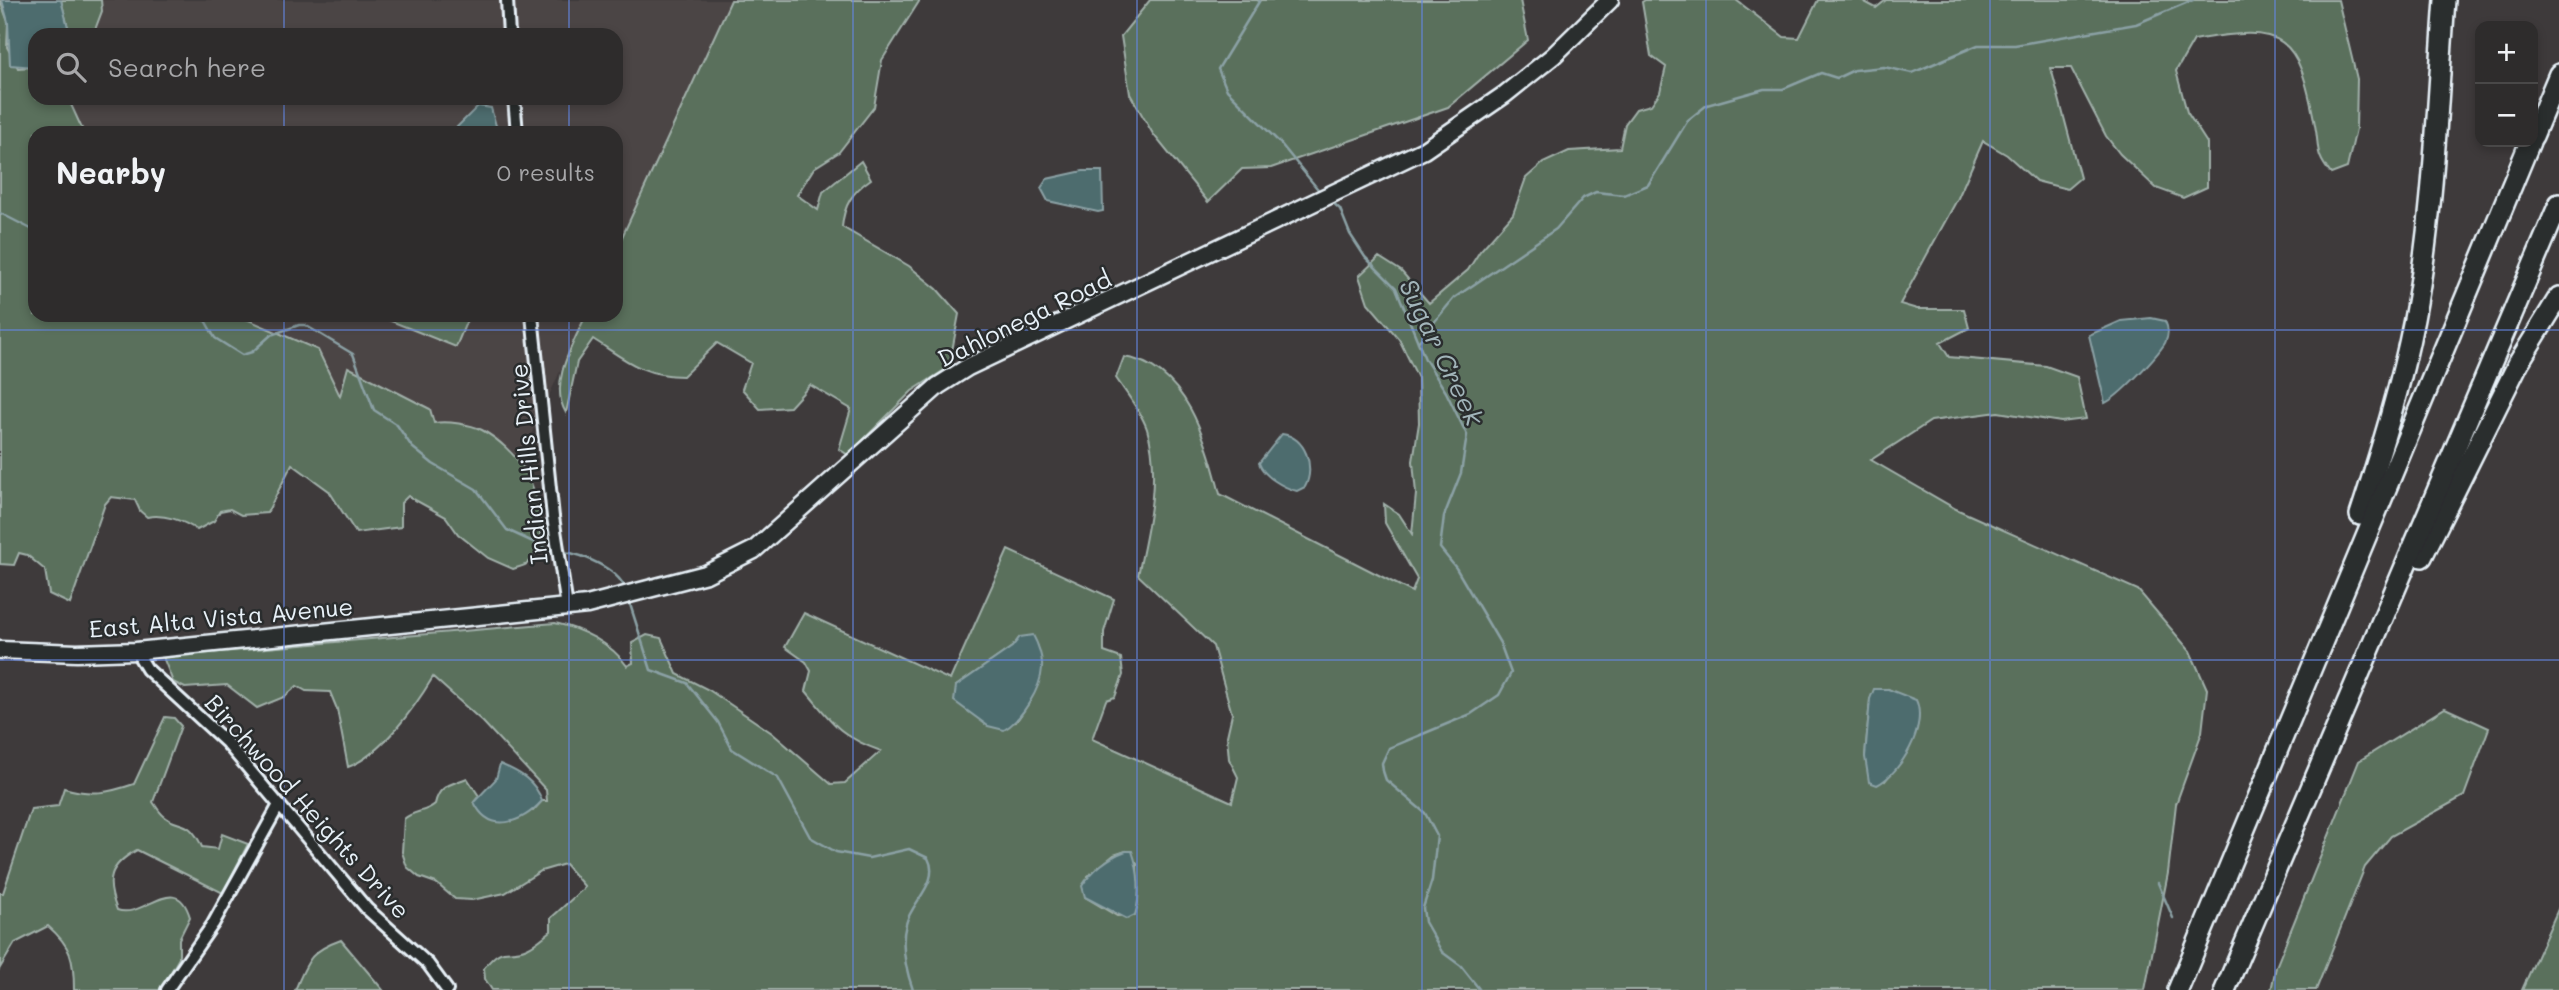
<!DOCTYPE html>
<meta charset="utf-8">
<style>
:root{--surface:#2e2c2c;--page:#363434;--text:#f1f3f6;--muted:#a7a7a9;--line:#494848}
body{margin:0;font-family:Mali,sans-serif;background:var(--page);color:var(--text)}
.controls{position:absolute;right:21px;top:21px;display:grid;overflow:hidden;border-radius:14px;box-shadow:0 4px 10px #0003}
.controls button{width:63px;height:63px;display:grid;place-items:center;padding:0;border:0;border-bottom:2px solid var(--line);background:var(--surface);color:var(--text);font:35px sans-serif}
.list{margin:0;padding:0;list-style:none}
h2{display:flex;justify-content:space-between;align-items:center;height:91px;margin:0;padding:0 28px;font-size:30px}
h2 small{font-size:23px;font-weight:400;color:var(--muted)}
.icon{flex:none;width:38px;height:38px;fill:none;stroke:currentColor;stroke-width:2;stroke-linecap:round;stroke-linejoin:round}
.map{position:relative;flex:none;width:2559px;height:990px;overflow:hidden}
.search{position:absolute;background:var(--surface);box-shadow:0 4px 10px #0003;left:28px;top:28px;width:595px;height:77px;display:flex;align-items:center;gap:18px;box-sizing:border-box;padding:0 24px;border-radius:21px;color:var(--muted);font-size:26px}
.panel{position:absolute;background:var(--surface);box-shadow:0 4px 10px #0003;left:28px;top:126px;width:595px;height:196px;border-radius:21px}
.map>svg:first-child{display:block}
</style>
<div class="map">
<svg width="2559" height="990" viewBox="0 0 2559 990">
<rect width="100%" height="100%" fill="#3e3a3b"/>
<filter id="ink" filterUnits="userSpaceOnUse"><feTurbulence type="fractalNoise" baseFrequency=".0143" numOctaves="2"/><feDisplacementMap in="SourceGraphic" scale="14" xChannelSelector="R" yChannelSelector="G"/><feConvolveMatrix kernelMatrix="1 2 1 2 8 2 1 2 1" color-interpolation-filters="sRGB"/></filter>
<g filter="url(#ink)">
<g fill="#4c4444" fill-rule="evenodd">
<path d="M0,0H731L616,250V133H35ZM35,35H616V98H35Z"/>
<polygon points="128,315 586,315 506,489"/>
</g>
<g fill="#5a705c" stroke="#a1b0aa" stroke-width="2" fill-rule="evenodd">
<path d="M0,0L8,22L7,47L18,68L35,67V98H68L84,133H35V315H237L318,350L340,396L348,367L430,409L434,423C448,421 470,424 482,430C497,438 517,456 525,471C538,491 550,545 528,563C525,566 518,567 513,569L488,558L458,534L446,517L408,496L401,503V527L356,533L329,491L292,464L267,513L241,515L230,509L220,511L214,521L197,530C184,521 163,513 147,517L140,511L135,500L111,497L105,504L70,604L49,594L45,570L27,555L19,553L14,565L0,564Z"/>
<polygon points="61,0 101,0 102,11 93,35 70,35"/>
<path d="M731,0H920L882,60L874,107L839,152L814,168L797,195L818,210L823,192L861,161L871,179C852,192 844,205 842,227L909,266L937,289L959,314L949,367L912,391L848,455L839,449L851,409L810,385L790,407L760,409L742,389L751,363L717,343L683,376C642,376 626,360 593,339L577,362L566,413C548,384 574,342 586,315H616V250Z"/>
<polygon points="1150,0 1520,0 1528,40 1448,107 1271,168 1242,169 1208,202 1153,134 1130,94 1121,36"/>
<path d="M1645,0H1736L1784,37L1799,38L1818,0H1861L1876,8L1886,0H2338L2357,79L2356,129L2347,168L2331,174C2314,152 2320,150 2315,125C2298,34 2285,24 2194,40L2176,71L2187,112L2207,143V187L2183,198L2156,188L2120,154L2106,136L2071,68H2051L2080,178L2067,189L2036,181L2007,155L1983,141L1958,198L1900,304L1917,309H1964L1969,328L1940,343L1949,357L2046,366L2077,377L2086,419L2061,422L1998,412L1931,421L1871,460L1956,509L2138,590L2190,651L2207,689L2202,732L2176,804L2168,873L2145,990H492L485,979L484,968C504,942 507,957 527,948C536,944 543,937 551,931V918L585,887L565,864L541,871L505,893L472,900L455,899L436,883L419,877L407,867L402,852L404,819C414,810 425,813 435,804C439,785 450,785 467,778L479,796L474,802L533,811L542,801H547L546,790L483,722L433,677C415,707 381,755 348,767L337,709L330,692L306,691L297,686L284,697L257,708L227,685L185,688L173,682L163,657L555,623C582,629 611,643 627,666L633,663L632,643L647,635L661,638L677,674L709,690L772,733L831,784L845,783L881,751C840,737 832,722 806,691L811,671L806,662L785,647L804,613L950,680L1008,550L1114,599L1104,632V652L1121,658L1123,675L1115,697L1106,700L1092,739L1232,802L1238,777L1229,759L1227,736L1232,714L1213,646L1138,575C1148,529 1161,475 1147,429C1141,411 1126,393 1116,378L1124,357C1186,366 1207,441 1220,494L1412,592L1417,579L1385,523L1384,504L1399,514L1412,534L1416,494L1413,461L1419,423L1418,378L1399,339L1368,303L1359,276L1379,257L1401,271L1429,303L1468,270L1480,251L1513,214L1526,178L1543,163L1569,151L1620,148L1625,124L1636,109L1651,105L1660,92L1666,67L1651,56L1642,2ZM1020,637L1037,644C1046,676 1035,695 1016,722L988,726L975,715L956,686L1012,647ZM1888,689L1898,694L1919,714C1918,740 1901,761 1885,781L1865,757L1870,699ZM1126,851L1137,864L1138,902L1135,915L1117,916L1085,897L1088,876L1114,855Z"/>
<polygon points="376,315 469,315 456,347"/>
<polygon points="2445,708 2489,728 2464,796 2391,836 2365,867 2316,990 2271,990 2276,967 2359,761"/>
<path d="M165,717L174,718L181,726L153,802C156,806 159,812 164,816C178,829 189,817 202,847L218,849L222,834L248,844L223,893L137,850C109,865 105,880 117,910C144,920 176,870 190,917L179,939V958L161,990H74C74,959 71,946 48,926L15,943L0,968V893H3L31,809L58,806L64,788C91,796 108,793 134,784Z"/>
<polygon points="2559,907 2559,990 2522,990"/>
<path d="M341,940L383,990H295C308,960 310,951 341,940Z"/>
</g>
<g fill="#4d6c6e" stroke="#8ba1a5" stroke-width="2">
<polygon points="2,0 61,0 70,35 35,35 35,67 10,65 8,22"/>
<polygon points="478,106 491,108 498,133 451,133"/>
<polygon points="1083,171 1102,171 1103,211 1098,212 1048,201 1041,188 1047,179"/>
<path d="M2151,318L2165,321C2169,329 2169,335 2165,343C2157,356 2119,397 2105,403L2089,335L2121,321Z"/>
<path d="M1282,434C1305,436 1316,467 1305,487L1297,491C1284,488 1263,476 1259,463Z"/>
<path d="M1033,635C1038,644 1043,658 1042,668C1041,689 1021,720 1004,730L988,726L954,701L956,686L1012,647L1020,637Z"/>
<path d="M1874,689H1888L1916,700C1928,726 1901,773 1877,785L1869,782L1865,757L1870,699Z"/>
<path d="M500,764C519,772 535,780 542,801C523,822 490,836 474,802L496,779Z"/>
<path d="M1126,851H1132C1139,870 1141,896 1135,915L1127,919L1085,897L1082,886C1092,870 1109,857 1126,851Z"/>
</g>
<g fill="none" stroke-linecap="round" stroke-linejoin="round">
<g stroke="#8ba1a5" stroke-width="2.5">
<polyline points="1260,0 1218,69 1227,90 1281,144 1321,193"/>
<polyline points="1332,202 1340,209 1350,234 1365,257 1396,288 1425,359 1446,392 1467,435 1461,473 1444,516 1440,548 1456,568 1500,643 1511,673 1499,695 1471,714 1389,748 1382,763 1383,771 1386,780 1425,813 1437,836 1432,880 1423,908 1425,922 1442,952 1461,966 1480,990"/>
<polyline points="0,213 35,231"/>
<polyline points="202,315 215,338 242,355 252,352 271,335 299,325 305,325 353,354 374,410 397,425 412,447 433,464 476,489 507,530 557,553"/>
<polyline points="1418,342 1454,298 1556,229 1583,198 1596,192 1624,195 1648,185 1688,120 1707,105 1764,89 1783,89 1821,73 1837,78 1854,70 1884,67 1912,73 1978,45 2015,45 2136,24 2193,0"/>
<path d="M563,552C583,554 617,569 625,588"/>
<path d="M629,601L651,670L687,683L718,722L732,749L778,778L810,837L836,852L869,858L909,849L928,858C941,882 911,902 906,924C900,945 906,970 913,990"/>
<polyline points="2158,883 2173,918"/>
</g>
<g stroke="#e8f1f8" stroke-width="16">
<g id="street">
<polyline points="507,0 509,35"/>
<polyline points="514,98 517,133"/>
<polyline points="532,315 553,517 567,607"/>
<polyline points="136,651 147,669 226,742 367,909 428,964 447,990"/>
<polyline points="167,990 213,924 279,805"/>
</g>
</g>
<g stroke="#e8f1f8" stroke-width="21">
<polyline id="secondary" points="0,650 77,653 136,651 587,605 706,574 754,550 938,386 968,367 1424,150 1504,95 1553,56 1610,0"/>
</g>
<g stroke="#e8f1f8" stroke-width="24">
<g id="highway">
<polyline points="2533,136 2559,74"/>
<path d="M2360,515C2381,450 2401,386 2414,319C2434,215 2437,106 2445,0"/>
<polyline points="2422,557 2519,362 2559,297"/>
<path d="M2178,990C2297,708 2411,424 2530,142"/>
<polyline points="2225,990 2559,204"/>
</g>
</g>
<use href="#street" stroke="#2a2d2e" stroke-width="10"/>
<use href="#secondary" stroke="#2a2d2e" stroke-width="16"/>
<use href="#highway" stroke="#2a2d2e" stroke-width="19"/>
</g>
</g>
<path fill="none" stroke="#6487e3" stroke-width="2" stroke-opacity="0.55" d="M284,0V35M569,0V35M853,0V990M1137,0V990M1422,0V990M1706,0V990M1990,0V990M2275,0V990M284,98V133M569,98V133M284,315V990M569,315V990M0,330H2559M0,660H2559"/>
<g text-anchor="middle" dominant-baseline="central" stroke-width="5" stroke-linejoin="round" paint-order="stroke">
<g font-size="24" fill="#e8f1f8" stroke="#2a2d2e">
<text transform="translate(1024 318) rotate(-26)">Dahlonega Road</text>
<text transform="translate(528 464) rotate(-96)">Indian Hills Drive</text>
<text transform="translate(221 617) rotate(-5)">East Alta Vista Avenue</text>
<text transform="translate(308 806) rotate(48)">Birchwood Heights Drive</text>
</g>
<g font-size="26" font-style="italic" fill="#a2b5ba" stroke="#2a2d2e">
<text transform="translate(1442 352) rotate(64)">Sugar Creek</text>
</g>
</g>
</svg>
<div class="controls">
<button>+</button>
<button>−</button>
</div>
<div class="search"><svg class="icon" aria-label="search" viewBox="0 0 24 24"><circle cx="10" cy="10" r="6"/><path d="M15 15l6 6"/></svg>Search here</div>
<section class="panel">
<h2>Nearby<small>0 results</small></h2>
<ul class="list">
</ul>
</section>
</div>
